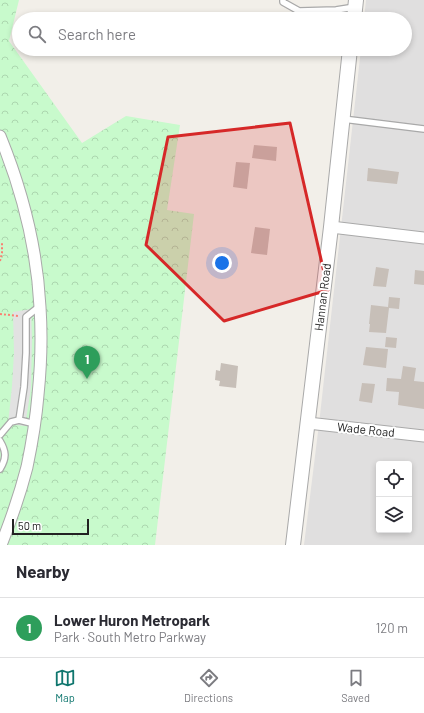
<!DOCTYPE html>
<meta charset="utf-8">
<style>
:root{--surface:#fff;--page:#f7f7f7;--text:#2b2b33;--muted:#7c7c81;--line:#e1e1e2;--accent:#0f766e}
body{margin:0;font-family:Barlow,sans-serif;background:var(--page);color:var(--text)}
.controls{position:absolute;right:12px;bottom:12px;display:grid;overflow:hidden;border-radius:4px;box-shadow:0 2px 6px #0003}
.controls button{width:36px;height:36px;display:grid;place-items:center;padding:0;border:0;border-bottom:1px solid var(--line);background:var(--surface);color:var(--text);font:20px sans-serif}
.scale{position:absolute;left:12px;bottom:10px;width:77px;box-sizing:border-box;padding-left:4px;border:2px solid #222;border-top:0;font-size:11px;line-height:14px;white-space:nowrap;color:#222;-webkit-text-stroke:3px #fff;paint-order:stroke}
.you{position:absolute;left:222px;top:263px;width:14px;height:14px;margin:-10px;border:3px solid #fff;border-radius:50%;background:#1a73e8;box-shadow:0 0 0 6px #1a73e833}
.badge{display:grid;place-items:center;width:26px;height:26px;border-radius:50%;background:var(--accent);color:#fff;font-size:13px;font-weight:700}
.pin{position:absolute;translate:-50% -33px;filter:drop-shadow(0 1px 2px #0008)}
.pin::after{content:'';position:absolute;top:21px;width:14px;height:12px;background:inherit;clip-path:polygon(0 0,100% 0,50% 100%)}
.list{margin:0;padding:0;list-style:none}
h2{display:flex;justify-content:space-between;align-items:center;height:52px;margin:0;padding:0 16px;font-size:17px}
h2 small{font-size:13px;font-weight:400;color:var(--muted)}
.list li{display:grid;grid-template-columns:26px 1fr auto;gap:12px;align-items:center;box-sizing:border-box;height:60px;padding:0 16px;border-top:1px solid var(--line)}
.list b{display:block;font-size:15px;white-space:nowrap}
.list p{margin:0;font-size:13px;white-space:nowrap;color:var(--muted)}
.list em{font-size:13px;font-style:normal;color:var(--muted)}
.icon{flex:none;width:22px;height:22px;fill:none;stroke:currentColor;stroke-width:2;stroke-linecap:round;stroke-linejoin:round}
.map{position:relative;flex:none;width:424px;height:545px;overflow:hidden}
.search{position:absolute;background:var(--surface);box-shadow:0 2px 6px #0003;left:12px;right:12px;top:12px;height:44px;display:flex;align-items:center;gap:10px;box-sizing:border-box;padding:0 14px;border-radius:22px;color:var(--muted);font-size:15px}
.sheet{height:112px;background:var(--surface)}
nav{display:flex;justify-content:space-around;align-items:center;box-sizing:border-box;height:56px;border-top:1px solid var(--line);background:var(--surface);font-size:11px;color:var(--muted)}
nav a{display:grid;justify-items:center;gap:2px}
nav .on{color:var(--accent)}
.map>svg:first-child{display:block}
</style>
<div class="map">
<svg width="424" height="545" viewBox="0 0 424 545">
<defs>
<pattern id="park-crowns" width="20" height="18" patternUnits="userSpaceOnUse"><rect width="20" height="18" fill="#c8facc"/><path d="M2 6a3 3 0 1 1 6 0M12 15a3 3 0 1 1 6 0" fill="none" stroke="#acd6af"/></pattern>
</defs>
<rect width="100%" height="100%" fill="#f2efe9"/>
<path fill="#e0dfdf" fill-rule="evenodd" d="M366,0H424V545H304L319,424L361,49H405V19H364ZM379,464H409V530H379Z"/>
<polygon fill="url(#park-crowns)" points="0,0 19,0 9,41 82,143 126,116 180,125 167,210 194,214 155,545 0,545"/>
<polygon fill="#e2e2e2" points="31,309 32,338 31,388 25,426 8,424 12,386 14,353 13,312"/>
<g fill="#c7bfb8">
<polygon points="254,145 277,147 276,161 252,158"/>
<polygon points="236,162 250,163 247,189 233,187"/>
<polygon points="368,168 399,172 397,184 367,181"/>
<polygon points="255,227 270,229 267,255 251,253"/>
<polygon points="376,267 389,269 386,287 373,286"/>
<polygon points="415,270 424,271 424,285 414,284"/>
<polygon points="389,297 400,298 399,309 389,308 386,333 369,332 370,324 369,324 371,305 388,307"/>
<polygon points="386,337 397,338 396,348 385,347"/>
<polygon points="366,347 388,349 386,368 363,365"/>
<polygon points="221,363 238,366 236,388 219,386 220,381 215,380 216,370 220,371"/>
<polygon points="403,366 416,368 414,381 424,382 424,409 398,405 399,392 386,391 387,378 401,379"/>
<polygon points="362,383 375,384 372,403 359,401"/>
</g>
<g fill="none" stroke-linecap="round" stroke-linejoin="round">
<g stroke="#a9a9a9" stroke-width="8">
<g id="service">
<polyline points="283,0 283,2 299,11 336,10 355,7"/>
<polyline points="343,119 424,129"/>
<polyline points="35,424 19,420 24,387 26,353 26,317 40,306"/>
<polyline points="0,435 11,422 19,420"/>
<path d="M0,441C6,451 7,458 0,469"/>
</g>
</g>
<g stroke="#a9a9a9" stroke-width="13">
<g id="minor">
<path d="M0,136C22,190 37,248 40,307C42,337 41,366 38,395C36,419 32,443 27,467C20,494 11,520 1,545"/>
<polyline points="331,227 424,238"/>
<polyline points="308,423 424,436"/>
</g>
</g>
<g stroke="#a9a9a9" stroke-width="16">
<g id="tertiary">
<polyline points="354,19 356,0"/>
<polyline points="293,545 331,227 350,49"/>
</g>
</g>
<g stroke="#fa8072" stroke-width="2" stroke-dasharray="2 2" stroke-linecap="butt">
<polyline points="0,261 2,253 2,243"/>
<polyline points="0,314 19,316"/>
</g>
<use href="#service" stroke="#fff" stroke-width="5.5"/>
<use href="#minor" stroke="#fff" stroke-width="11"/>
<use href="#tertiary" stroke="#fff" stroke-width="14"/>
</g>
<path fill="#d62828" fill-opacity="0.2" stroke="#d62828" stroke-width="3" stroke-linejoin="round" d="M290,123L328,290L224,321L146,245L168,137Z"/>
<g text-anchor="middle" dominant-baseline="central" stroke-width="4" stroke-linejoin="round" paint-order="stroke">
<g font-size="12" fill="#222" stroke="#fff">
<text transform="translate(322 297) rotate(-83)">Hannan Road</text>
<text transform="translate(366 429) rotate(6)">Wade Road</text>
</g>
</g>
</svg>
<div class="controls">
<button><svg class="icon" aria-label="locate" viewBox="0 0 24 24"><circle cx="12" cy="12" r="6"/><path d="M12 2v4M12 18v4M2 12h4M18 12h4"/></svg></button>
<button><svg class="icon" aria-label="layers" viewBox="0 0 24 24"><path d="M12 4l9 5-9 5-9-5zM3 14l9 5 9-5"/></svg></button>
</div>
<div class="scale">50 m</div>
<div class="you"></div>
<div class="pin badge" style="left:87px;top:379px;background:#2e9e5b">1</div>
<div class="search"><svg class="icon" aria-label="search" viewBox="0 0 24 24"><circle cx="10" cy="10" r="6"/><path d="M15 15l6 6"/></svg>Search here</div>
</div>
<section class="sheet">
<h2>Nearby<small></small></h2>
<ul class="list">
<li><span class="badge" style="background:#2e9e5b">1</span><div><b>Lower Huron Metropark</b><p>Park · South Metro Parkway</p></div><em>120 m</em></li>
</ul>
</section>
<nav>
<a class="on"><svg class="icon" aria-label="map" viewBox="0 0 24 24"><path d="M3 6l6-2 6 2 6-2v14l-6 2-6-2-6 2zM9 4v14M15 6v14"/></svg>Map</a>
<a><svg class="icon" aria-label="directions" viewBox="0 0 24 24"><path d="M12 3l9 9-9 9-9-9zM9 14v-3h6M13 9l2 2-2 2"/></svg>Directions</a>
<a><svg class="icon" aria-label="saved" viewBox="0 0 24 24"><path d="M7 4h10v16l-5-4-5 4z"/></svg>Saved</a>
</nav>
